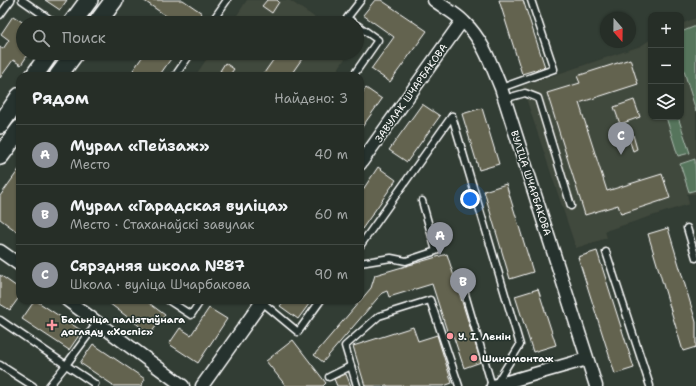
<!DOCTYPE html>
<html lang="ru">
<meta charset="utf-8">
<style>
:root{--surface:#262e27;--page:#2e362f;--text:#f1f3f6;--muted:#a4a8a7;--line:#424a44;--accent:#8c9099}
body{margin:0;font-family:"Shantell Sans",sans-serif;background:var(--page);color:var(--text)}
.controls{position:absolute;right:12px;top:12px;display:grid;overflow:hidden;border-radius:8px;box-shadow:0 1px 3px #0004}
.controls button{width:36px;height:36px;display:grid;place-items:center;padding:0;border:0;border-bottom:1px solid var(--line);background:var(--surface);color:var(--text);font:20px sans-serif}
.compass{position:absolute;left:600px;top:12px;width:36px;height:36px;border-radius:50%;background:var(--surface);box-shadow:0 1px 3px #0004;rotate:160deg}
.you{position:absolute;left:470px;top:199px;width:14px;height:14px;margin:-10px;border:3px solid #fff;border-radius:50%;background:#1a73e8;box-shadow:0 0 0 6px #1a73e833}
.badge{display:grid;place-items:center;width:26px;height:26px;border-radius:50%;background:var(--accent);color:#fff;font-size:13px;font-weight:700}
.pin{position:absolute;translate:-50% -33px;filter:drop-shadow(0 1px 2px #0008)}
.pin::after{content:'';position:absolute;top:21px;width:14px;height:12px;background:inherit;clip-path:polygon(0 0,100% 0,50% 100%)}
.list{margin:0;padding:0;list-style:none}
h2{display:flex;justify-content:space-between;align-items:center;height:52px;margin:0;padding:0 16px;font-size:17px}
h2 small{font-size:13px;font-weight:400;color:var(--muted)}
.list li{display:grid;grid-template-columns:26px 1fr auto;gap:12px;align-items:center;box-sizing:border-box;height:60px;padding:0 16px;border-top:1px solid var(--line)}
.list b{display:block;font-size:15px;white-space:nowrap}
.list p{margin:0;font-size:13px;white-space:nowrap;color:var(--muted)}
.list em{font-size:13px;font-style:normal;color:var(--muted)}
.icon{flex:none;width:22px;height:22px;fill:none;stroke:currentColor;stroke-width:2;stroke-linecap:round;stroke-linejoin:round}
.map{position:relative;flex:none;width:696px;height:386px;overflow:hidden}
.search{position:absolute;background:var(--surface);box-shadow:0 1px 3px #0004;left:16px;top:16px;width:348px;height:44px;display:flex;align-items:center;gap:10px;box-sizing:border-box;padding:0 14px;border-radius:22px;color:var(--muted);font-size:15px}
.panel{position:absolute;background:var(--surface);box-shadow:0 1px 3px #0004;left:16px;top:72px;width:348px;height:232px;border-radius:12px}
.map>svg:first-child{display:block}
</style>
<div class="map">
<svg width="696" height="386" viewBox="0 0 696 386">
<rect width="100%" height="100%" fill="#323d34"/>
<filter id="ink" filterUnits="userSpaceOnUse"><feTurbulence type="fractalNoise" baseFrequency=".025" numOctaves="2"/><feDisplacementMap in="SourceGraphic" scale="8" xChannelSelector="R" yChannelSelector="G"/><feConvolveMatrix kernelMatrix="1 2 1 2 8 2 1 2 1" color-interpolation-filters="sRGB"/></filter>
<g filter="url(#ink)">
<g fill="#41483c">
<polygon points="247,0 289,0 323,23 232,23"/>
<polygon points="696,18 696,194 687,194 689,204 605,231 607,238 576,248 522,86 641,46 651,39 651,117 681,117 681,24"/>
<polygon points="211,53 349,53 333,76 195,76"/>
</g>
<g fill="#56745c" stroke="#aabaae">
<polygon points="696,26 696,111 681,61 681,32"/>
<polygon points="666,117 678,117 690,153 678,156"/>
<polygon points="695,159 696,190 689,192 680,164"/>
</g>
<g fill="#64634f" stroke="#fff">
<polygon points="45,0 67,0 60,10"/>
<polygon points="143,0 183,0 202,13 195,23 166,23 169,18"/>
<polygon points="267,0 277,0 279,2 272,13 262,6"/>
<polygon points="375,0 381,0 427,31 390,82 371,69 394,37 363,15"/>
<polygon points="499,0 523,0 545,67 522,74"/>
<polygon points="13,16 24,23 23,53 29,53 21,65 13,60 0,78 0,47 3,49 9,40 1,34"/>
<polygon points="145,53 175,53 159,76 129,76"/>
<polygon points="278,53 306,53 290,76 262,76"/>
<polygon points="630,59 638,84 579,103 607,191 662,174 670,198 621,214 618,205 585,215 547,93 580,83 577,76"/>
<polygon points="225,63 234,69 229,76 220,71"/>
<polygon points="366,88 382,99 360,130 360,96"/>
<polygon points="634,100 640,117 620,124 614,107"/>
<polygon points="422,104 440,116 407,162 389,150"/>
<polygon points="482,108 499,164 479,170 462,114"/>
<polygon points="633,135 637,149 633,151 628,136"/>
<polygon points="378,167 396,180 360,232 360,194"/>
<polygon points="20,168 20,208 17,211 20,213 20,234 0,219 0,196"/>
<polygon points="506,184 533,272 510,279 484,191"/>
<polygon points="668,228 696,322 696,347 683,351 648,234"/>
<polygon points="597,251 634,368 615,374 578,257"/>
<polygon points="447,254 481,362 464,368 452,332 448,334 432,284 389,297 387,291 382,293 323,362 314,355 371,288 375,275"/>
<polygon points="0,275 20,289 20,296 10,310 0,304"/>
<polygon points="538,289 556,345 533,352 515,296"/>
<polygon points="35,300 82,331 69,350 22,319"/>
<polygon points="105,300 145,300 165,315 150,334"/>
<polygon points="285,300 312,300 298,319 280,306"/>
<polygon points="209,308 227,319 198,363 169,344 180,328 191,335"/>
<polygon points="413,327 418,341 437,335 452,383 444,386 387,386 387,385 382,386 365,386 353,346"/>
<polygon points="293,340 326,383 323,386 286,386 266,361"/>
<polygon points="93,344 145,379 141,386 112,386 113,385 80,363"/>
<polygon points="346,374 351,386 337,386 334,379"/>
</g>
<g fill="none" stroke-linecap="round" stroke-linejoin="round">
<g stroke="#fff" stroke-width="9">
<g id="lane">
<polyline points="22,0 55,23"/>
<polyline points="0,15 11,0"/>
<polyline points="211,23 227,0"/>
<polyline points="354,23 347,18 361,0"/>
<polyline points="175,76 191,53"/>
<polyline points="353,76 378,40 357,25"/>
<polyline points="501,88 554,69 531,0"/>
<polyline points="504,99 525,93 538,98 571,206"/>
<polyline points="452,116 520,345 496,384"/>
<polyline points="687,228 696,258"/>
<polyline points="360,246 452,116"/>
<polyline points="606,252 650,386"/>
<polyline points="360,263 391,258 406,261 436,251 422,201"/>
<polyline points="460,277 492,386"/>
<polyline points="168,300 191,315 201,300"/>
<polyline points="262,302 298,332 321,300"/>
<polyline points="0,320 66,365 49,386"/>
<polyline points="0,365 33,386"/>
<polyline points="329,377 351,366"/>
<polyline points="94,386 95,384 66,365 97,323"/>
<polyline points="357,386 345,346 379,316 430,300 459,386"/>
</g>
</g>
<g stroke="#fff" stroke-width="15">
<g id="street">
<path d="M434,0C443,7 455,13 464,22C483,40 491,64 501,88L596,386"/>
<polyline points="360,164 462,21"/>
<polyline points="0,251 20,265"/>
<polyline points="67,300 183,386"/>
<polyline points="202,386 263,300"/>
<polyline points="493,386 587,359"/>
</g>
</g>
<g stroke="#fff" stroke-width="20">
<g id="secondary">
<polyline points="72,23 89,0"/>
<polyline points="97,23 114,0"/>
<polyline points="34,76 50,53"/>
<polyline points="58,76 75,53"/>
<polyline points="0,125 20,96"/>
<polyline points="0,156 20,129"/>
</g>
</g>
<use href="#lane" stroke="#26332d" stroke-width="6"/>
<use href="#street" stroke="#26332d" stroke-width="12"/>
<use href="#secondary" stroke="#26332d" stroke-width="17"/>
</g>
</g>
<g fill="#ff9aa2" stroke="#26332d" stroke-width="1.5">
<path d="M50 319h4v4h4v4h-4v4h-4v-4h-4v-4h4z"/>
<circle cx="450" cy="336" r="4"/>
<circle cx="474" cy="358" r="4"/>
</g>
<g text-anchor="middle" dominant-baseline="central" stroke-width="3" stroke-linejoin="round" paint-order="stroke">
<g font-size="10" fill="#fff" stroke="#26332d">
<text transform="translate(411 93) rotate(-55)">ЗАВУЛАК ШЧАРБАКОВА</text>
<text transform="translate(531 183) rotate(72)">ВУЛІЦА ШЧАРБАКОВА</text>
</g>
<g font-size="10" font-weight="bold" fill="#fff" stroke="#26332d" text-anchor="start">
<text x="61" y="319">Бальніца паліятыўнага<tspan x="61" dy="12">догляду «Хоспіс»</tspan></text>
<text x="458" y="336">У. І. Ленін</text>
<text x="482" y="358">Шиномонтаж</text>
</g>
</g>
</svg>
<div class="controls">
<button>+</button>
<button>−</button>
<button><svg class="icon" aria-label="layers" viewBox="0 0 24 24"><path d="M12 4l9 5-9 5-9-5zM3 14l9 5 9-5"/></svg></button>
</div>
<svg class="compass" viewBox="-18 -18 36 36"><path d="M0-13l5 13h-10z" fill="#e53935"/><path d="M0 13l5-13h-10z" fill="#a4a8a7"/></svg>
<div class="you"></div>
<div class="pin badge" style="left:440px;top:255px">A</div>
<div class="pin badge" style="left:463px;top:301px">B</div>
<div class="pin badge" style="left:621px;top:155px">C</div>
<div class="search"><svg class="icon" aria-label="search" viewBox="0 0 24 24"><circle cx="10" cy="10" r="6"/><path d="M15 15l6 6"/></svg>Поиск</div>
<section class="panel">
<h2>Рядом<small>Найдено: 3</small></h2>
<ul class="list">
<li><span class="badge">A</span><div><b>Мурал «Пейзаж»</b><p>Место</p></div><em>40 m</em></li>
<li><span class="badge">B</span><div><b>Мурал «Гарадская вуліца»</b><p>Место · Стаханаўскі завулак</p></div><em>60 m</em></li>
<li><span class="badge">C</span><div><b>Сярэдняя школа №87</b><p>Школа · вуліца Шчарбакова</p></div><em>90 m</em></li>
</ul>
</section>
</div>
